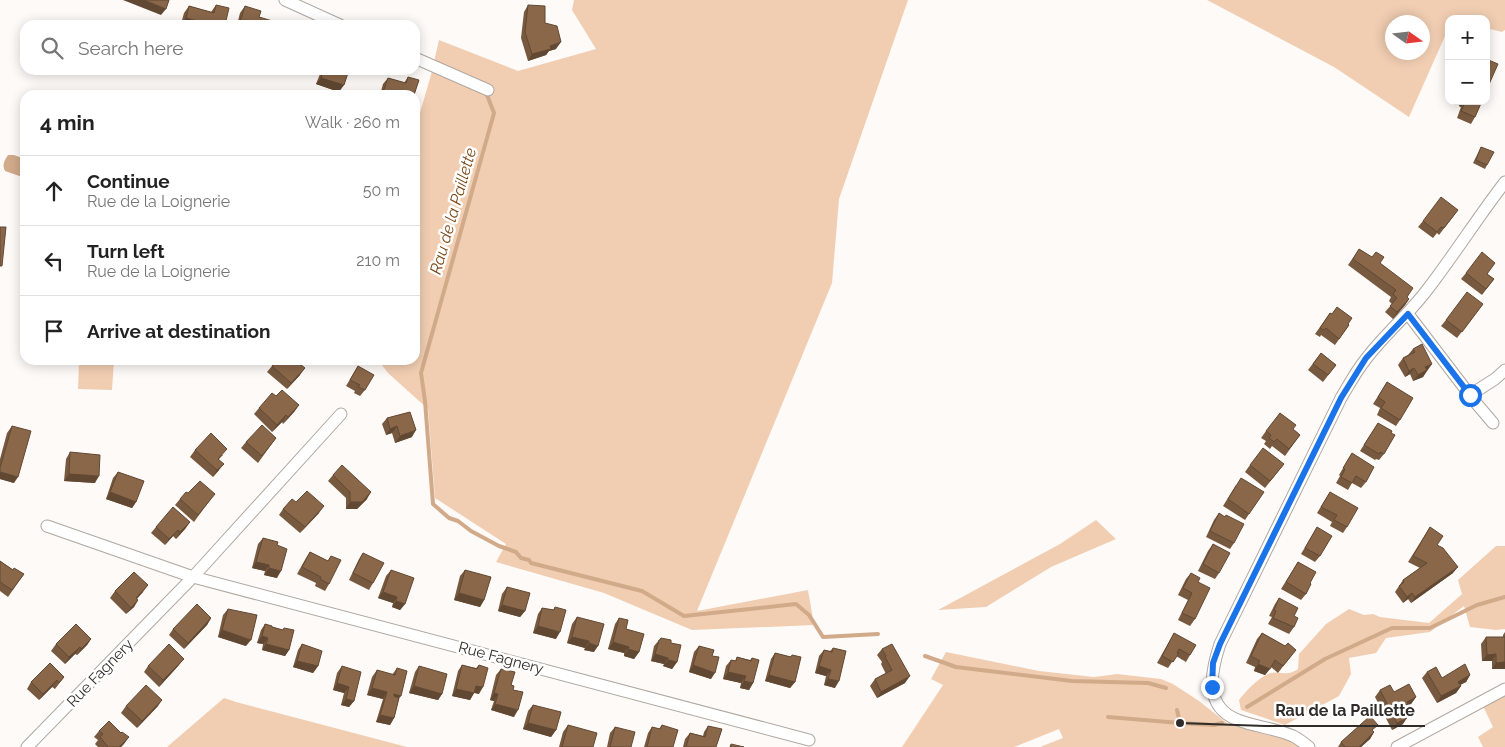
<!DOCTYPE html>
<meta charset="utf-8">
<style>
:root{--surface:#fff;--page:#f6f6f6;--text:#222;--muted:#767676;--line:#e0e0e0}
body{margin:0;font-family:Raleway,sans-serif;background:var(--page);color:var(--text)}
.controls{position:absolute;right:15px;top:15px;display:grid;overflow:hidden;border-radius:10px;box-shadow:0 2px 12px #0003}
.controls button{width:45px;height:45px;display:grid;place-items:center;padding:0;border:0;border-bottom:1px solid var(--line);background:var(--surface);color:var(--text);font:25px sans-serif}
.compass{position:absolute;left:1385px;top:15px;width:45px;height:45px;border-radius:50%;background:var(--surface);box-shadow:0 2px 12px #0003;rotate:104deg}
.stop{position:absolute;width:15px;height:15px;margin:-11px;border:4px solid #1a73e8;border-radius:50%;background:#fff}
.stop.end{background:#1a73e8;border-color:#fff;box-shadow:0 1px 5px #0008}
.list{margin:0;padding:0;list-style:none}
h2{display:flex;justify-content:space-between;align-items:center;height:65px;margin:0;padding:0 20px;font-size:21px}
h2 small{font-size:16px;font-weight:400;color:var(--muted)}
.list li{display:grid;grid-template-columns:32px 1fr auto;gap:15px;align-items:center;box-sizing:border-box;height:70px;padding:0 20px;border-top:1px solid var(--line)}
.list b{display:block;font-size:19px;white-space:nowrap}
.list p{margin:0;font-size:16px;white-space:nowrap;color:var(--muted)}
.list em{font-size:16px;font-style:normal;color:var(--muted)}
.icon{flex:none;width:28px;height:28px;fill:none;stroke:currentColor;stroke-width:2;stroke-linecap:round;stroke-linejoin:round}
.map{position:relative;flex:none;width:1505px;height:747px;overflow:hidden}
.search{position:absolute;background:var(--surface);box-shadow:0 2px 12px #0003;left:20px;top:20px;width:400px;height:55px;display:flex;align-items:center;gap:12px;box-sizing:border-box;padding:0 18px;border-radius:15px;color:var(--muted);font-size:19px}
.panel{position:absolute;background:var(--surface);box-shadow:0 2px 12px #0003;left:20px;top:90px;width:400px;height:275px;border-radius:15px}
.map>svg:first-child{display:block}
</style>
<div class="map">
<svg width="1505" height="747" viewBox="0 0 1505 747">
<rect width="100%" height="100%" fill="#fefaf7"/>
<g fill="#f1ceb2" fill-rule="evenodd">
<polygon points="574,0 908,0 839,199 832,283 697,611 808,590 814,625 692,630 604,593 496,562 506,544 435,498 428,409 388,373 378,360 415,360 415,130 431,75 439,40 518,71 596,49 572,10"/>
<path d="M1207,0H1505V30L1502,32L1486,28V19H1449V27L1409,117L1334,67ZM1392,22H1422V52H1392Z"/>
<polygon points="79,360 114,360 112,390 78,389"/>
<polygon points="1096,520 1116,539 1051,567 986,607 938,610 1060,544"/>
<path d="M1496,546H1505V629L1496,630L1470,627L1464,606L1430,632L1386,638L1376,653L1349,658L1351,674L1339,696L1285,725L1241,710L1239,700C1245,692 1258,678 1268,674C1279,669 1285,678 1298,669L1299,654L1326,624L1349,609L1364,615L1373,614L1380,617L1429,623L1462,594L1458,580Z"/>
<polygon points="946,652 1039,671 1094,677 1117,674 1161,679 1173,684 1199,701 1228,724 1290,739 1302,747 1040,747 1063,738 1059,729 1014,747 902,747 943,685 931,679"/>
<polygon points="1505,693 1505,747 1483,747 1478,737 1493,727 1483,706"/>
<polygon points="224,698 236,702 407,747 167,747"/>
</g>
<path fill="#d1aa8a" d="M8,155H14L25,159V178L5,171C2,165 4,161 8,155Z"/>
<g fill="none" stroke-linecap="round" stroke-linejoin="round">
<g stroke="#d1aa8a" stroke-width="4">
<polyline points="487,95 494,113 421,373 425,401 433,504 449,518 458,521 471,531 499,546 516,552 521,558 529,560 531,563 642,591 684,616 796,604 809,615 823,637 878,634"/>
<polyline points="925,656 956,667 1072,681 1148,683 1166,688"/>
<polyline points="1247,707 1325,659 1392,628 1430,628 1477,605 1505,597"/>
<polyline points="1177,710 1180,723"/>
<polyline points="1108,717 1180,723 1214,725 1222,723"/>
</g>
<g stroke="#b0a7a0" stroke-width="13">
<g id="street">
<polyline points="285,0 340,25"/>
<polyline points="415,58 488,90"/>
<polyline points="1408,314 1476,403 1493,423"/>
<polyline points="1470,395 1495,379 1505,370"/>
<polyline points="47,526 193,577 809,740"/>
<polyline points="27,747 193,577 341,414"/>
<path d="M1309,747C1304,743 1299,739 1293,736C1275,728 1255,727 1238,720C1203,707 1211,671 1220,644L1341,398C1349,385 1356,371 1366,359C1384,335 1408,315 1427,290C1454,255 1478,217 1505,182"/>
<polyline points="1397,747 1505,689"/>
</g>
</g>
<use href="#street" stroke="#fff" stroke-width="11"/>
</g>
<g fill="#77593f">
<polygon points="216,5 225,25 181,24 184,13 189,6 211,12"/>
<polygon points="528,5 545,23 556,49 549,51 546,55 528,61 521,38 524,12"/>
<polygon points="245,6 259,17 275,25 237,25 240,13"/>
<polygon points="318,70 349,70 339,92 316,84 320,74 317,73"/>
<polygon points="408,77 414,95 380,95 383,84 388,78 404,83"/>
<polygon points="1461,101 1482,101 1475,117 1471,124 1457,118 1461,107 1459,106"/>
<polygon points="1481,147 1487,165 1485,169 1473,163"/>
<polygon points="1458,210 1439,235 1437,233 1433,238 1418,227 1423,221"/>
<polygon points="1359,249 1380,263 1409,299 1405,305 1393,319 1385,312 1392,304 1389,301 1391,297 1348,265"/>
<polygon points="1466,273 1487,274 1494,279 1482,295 1461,279"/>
<polygon points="1483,304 1457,338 1441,326 1446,320"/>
<polygon points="1330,313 1349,325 1335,345 1321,335 1320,337 1315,334"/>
<polygon points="1413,349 1432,364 1423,377 1413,381 1410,374 1405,377 1398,365 1403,358 1408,355"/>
<polygon points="1321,353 1336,365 1323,382 1308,370"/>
<polygon points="272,366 300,375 287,389 267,372"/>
<polygon points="358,366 365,390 360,396 354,393 355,391 346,386"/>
<polygon points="1387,382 1400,420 1396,426 1377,415 1380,408 1373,404"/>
<polygon points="276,396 299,405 294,412 283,424 282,422 272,432 254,414 259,408"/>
<polygon points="387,418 412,437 395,443 392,433 386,435 382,424"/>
<polygon points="1378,423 1384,454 1379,460 1376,459 1375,460 1360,451"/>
<polygon points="12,426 14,483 0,479 0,459 7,433"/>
<polygon points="1293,429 1300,435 1285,456 1272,446 1270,449 1264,444 1266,441 1261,438 1266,431"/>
<polygon points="276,438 258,463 241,448 246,442"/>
<polygon points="195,450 223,455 219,459 219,470 213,477 190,457"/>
<polygon points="70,452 95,483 64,481 66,459"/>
<polygon points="1352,453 1366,482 1361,488 1352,483 1348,490 1336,483 1340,476 1339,475"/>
<polygon points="1284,464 1265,488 1245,472 1250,465"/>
<polygon points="118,472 136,502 132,508 106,499 113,478"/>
<polygon points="333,475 367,499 357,509 346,509 346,498 328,481"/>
<polygon points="1236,485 1249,514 1245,520 1223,506"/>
<polygon points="1330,492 1347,527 1343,533 1330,526 1332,522 1317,513"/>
<polygon points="180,499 210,500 194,522 175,505"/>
<polygon points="296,502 319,513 300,533 279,515 283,509"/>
<polygon points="1219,513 1234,543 1230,549 1206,537 1214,520"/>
<polygon points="190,522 185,529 176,539 173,536 165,545 151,533 156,527"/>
<polygon points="1317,527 1320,556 1315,562 1301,554"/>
<polygon points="1430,527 1437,545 1453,573 1411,603 1408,599 1403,603 1395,592 1403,580 1420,568 1408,562"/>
<polygon points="263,538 277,545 277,578 264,575 265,571 252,568 258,544"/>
<polygon points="1213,544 1219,573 1215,579 1198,571 1208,551"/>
<polygon points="310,552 328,561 331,556 329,584 325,591 315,586 316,583 297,574 306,558"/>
<polygon points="363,553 373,583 369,590 349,580 359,559"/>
<polygon points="0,561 13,570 24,574 8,597 0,591"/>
<polygon points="1298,562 1310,583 1306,594 1301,600 1281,589"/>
<polygon points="391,570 405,604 400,610 392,607 393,603 378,598 386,576"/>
<polygon points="465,570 484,600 480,607 454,600 460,576"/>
<polygon points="1191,573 1195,619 1190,626 1178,620 1188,600 1178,595 1186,579"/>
<polygon points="507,587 525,611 520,617 498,611 502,594"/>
<polygon points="115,591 143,592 137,599 138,600 134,607 126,614 110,598"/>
<polygon points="1279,598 1294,616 1294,627 1289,634 1268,624 1272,617 1269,616 1275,604"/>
<polygon points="555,607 556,639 533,633 538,614 542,608 553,610"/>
<polygon points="228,609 246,646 218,637 223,615"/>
<polygon points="577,617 594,652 584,650 585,648 567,643 572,624"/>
<polygon points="211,618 207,625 184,649 169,635 173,629"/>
<polygon points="619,618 639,652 634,659 624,656 624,653 608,649 615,624"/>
<polygon points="265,624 272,627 283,630 284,628 289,650 285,656 262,650 263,644 257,643 261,630"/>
<polygon points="1505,632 1505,669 1492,669 1492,661 1482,661 1481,644 1486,637 1503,637 1503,635"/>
<polygon points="1174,633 1190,655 1186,662 1176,656 1168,668 1157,663 1170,640"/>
<polygon points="1262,633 1285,646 1291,656 1278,673 1271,667 1265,675 1254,671 1255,667 1246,663 1257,639"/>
<polygon points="661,638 671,643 677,662 672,669 663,666 664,664 651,661 654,646"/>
<polygon points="91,639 87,645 77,655 75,654 65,664 51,651 56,644"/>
<polygon points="302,644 318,666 313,673 293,667 298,650"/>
<polygon points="699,646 712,656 711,679 689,672 694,652"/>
<polygon points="833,648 835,688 824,685 826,676 815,673 819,656 824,650 830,651"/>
<polygon points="882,649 905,683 877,698 870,686 875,679 886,674 881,664 882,662 877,655"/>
<polygon points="775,653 791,657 792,655 795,682 790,688 765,681 771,659"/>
<polygon points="737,657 750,660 752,658 753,683 749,690 740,688 741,683 723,679 726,666 731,660 735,661"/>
<polygon points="179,665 159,687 144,672 148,666"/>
<polygon points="462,665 476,668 479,665 479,694 474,693 470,700 452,696 458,671"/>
<polygon points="342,666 354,701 349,707 341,705 344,693 333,690 337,673"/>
<polygon points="419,666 442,694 438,700 409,693 415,672"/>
<polygon points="397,668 399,698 394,718 390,725 376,722 383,699 367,695 372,677 377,670 392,675"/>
<polygon points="501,669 511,685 513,690 514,717 491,710 494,701 490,700 496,675"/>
<polygon points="1427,672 1442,678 1470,675 1466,682 1460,685 1461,686 1456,693 1437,703 1422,678"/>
<polygon points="64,677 55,689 52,687 39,700 27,689 31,682"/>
<polygon points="1380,690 1394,692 1416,697 1411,704 1407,706 1404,711 1403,724 1392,730 1375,697"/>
<polygon points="533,705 556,730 551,737 523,729 528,711"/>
<polygon points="126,706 158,706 137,728 121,713"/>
<polygon points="568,725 593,747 559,747 563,732"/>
<polygon points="662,725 673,747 644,747 648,733 652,727 659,729"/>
<polygon points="708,726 716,747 683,747 685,739 690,733 703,736 704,732"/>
<polygon points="615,727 631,747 607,747 610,733"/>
<polygon points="99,731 129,737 121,747 98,747 95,744 98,740 94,737"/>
<polygon points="1373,732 1374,732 1370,739 1361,747 1338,747 1341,742"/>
</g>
<g fill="#614833">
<polygon points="123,0 144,0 166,9 161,15"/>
<polygon points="186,18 211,25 184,25 181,24"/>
<polygon points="561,42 556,49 549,51 546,55 528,61 532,54 550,46"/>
<polygon points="290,70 299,70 298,72"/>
<polygon points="319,70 322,70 320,74 317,73"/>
<polygon points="321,78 344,85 339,92 316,84"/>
<polygon points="1462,101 1465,101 1461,107 1459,106"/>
<polygon points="1409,299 1405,305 1393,319 1397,312"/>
<polygon points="1432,364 1427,370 1425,367"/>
<polygon points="305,368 300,375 287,389 291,383"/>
<polygon points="1414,368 1410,374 1405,377 1409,371"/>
<polygon points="1427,370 1423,377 1413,381 1418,375"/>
<polygon points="299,405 294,412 283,424 288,417"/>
<polygon points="286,415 282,422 272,432 277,425"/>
<polygon points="397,426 392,433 386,435 390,429"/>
<polygon points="416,430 412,437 395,443 400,436"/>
<polygon points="224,464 219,470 213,477 217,470"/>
<polygon points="0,472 18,477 14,483 0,479"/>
<polygon points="69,474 99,476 95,483 64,481"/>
<polygon points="110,492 136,502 132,508 106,499"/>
<polygon points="371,492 367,499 357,509 346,509 350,502"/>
<polygon points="324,506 319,513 300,533 305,527"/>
<polygon points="190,522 185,529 176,539 180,532"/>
<polygon points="178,530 173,536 165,545 169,539"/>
<polygon points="256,562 269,565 265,571 252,568"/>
<polygon points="1458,567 1453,573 1411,603 1415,597"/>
<polygon points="269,568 281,571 277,578 264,575"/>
<polygon points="148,585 143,592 131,604 136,598"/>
<polygon points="383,592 397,597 393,603 378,598"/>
<polygon points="459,593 484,600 480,607 454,600"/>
<polygon points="1412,593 1408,599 1403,603 1407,597"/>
<polygon points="138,600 134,607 126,614 131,608"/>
<polygon points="396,601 405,604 400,610 392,607"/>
<polygon points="502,605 525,611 520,617 498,611"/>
<polygon points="211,618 207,625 184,649 188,643"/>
<polygon points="538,626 560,632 556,639 533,633"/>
<polygon points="222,630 251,640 246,646 218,637"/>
<polygon points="262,636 268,638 263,644 257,643"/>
<polygon points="572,637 589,641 585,648 567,643"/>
<polygon points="91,639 87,645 77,655 81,649"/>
<polygon points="613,642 629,647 624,653 608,649"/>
<polygon points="589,643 598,646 594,652 584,650"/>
<polygon points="266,644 289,650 285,656 262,650"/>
<polygon points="80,647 75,654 65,664 69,657"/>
<polygon points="628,649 639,652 634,659 624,656"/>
<polygon points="655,654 668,658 664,664 651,661"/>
<polygon points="1496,654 1492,661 1482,661 1487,655"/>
<polygon points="184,659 179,665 159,687 163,680"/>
<polygon points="668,660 677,662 672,669 663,666"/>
<polygon points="297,661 318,666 313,673 293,667"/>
<polygon points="1505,662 1505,669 1492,669 1496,663"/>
<polygon points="1258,664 1270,669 1265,675 1254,671"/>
<polygon points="693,665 715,673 711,679 689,672"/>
<polygon points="819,666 831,670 826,676 815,673"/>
<polygon points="728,672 746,676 741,683 723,679"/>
<polygon points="769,675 795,682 790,688 765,681"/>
<polygon points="1470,675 1466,682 1454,688 1458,682"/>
<polygon points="910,676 905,683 877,698 881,692"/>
<polygon points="828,679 839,681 835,688 824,685"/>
<polygon points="57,680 52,687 39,700 43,694"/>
<polygon points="744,681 753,683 749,690 740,688"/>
<polygon points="337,683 349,687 344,693 333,690"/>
<polygon points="414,686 442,694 438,700 409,693"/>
<polygon points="476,686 483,687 479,694 472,692"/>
<polygon points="1461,686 1456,693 1437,703 1441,696"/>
<polygon points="372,688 387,692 383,699 367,695"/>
<polygon points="456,689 474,693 470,700 452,696"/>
<polygon points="494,693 498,694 494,701 490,700"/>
<polygon points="394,694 401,696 396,702 390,701"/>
<polygon points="1416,697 1411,704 1407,706 1403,711 1397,714 1407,702"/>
<polygon points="346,699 354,701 349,707 341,705"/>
<polygon points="162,700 158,706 137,728 142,721"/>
<polygon points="495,704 518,710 514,717 491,710"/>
<polygon points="380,715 394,718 390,725 376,722"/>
<polygon points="1407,718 1403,724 1392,730 1397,723"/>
<polygon points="528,723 556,730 551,737 523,729"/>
<polygon points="1374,732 1370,739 1361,747 1359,747"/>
<polygon points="129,737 124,744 121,747 119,747"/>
</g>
<g fill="#8a6749" stroke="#614833">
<polygon points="144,0 169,0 166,9"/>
<polygon points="216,5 229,8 225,25 211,25 186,18 189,6 214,13"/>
<polygon points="528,5 545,6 545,23 557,26 561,42 550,46 551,49 532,54 525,32"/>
<polygon points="245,6 261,11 259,17 276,22 275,25 239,25"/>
<polygon points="1486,59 1498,64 1486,91"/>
<polygon points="323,70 349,70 344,85 321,78"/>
<polygon points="408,77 419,80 414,95 382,95 388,78 406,83"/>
<polygon points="1466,101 1482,101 1475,117 1461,111"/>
<polygon points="1481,147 1494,152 1487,165 1476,160"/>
<polygon points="1441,197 1458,210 1444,228 1441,227 1437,232 1423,221"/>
<polygon points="0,227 6,227 2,266 0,266"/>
<polygon points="1359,249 1372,257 1376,252 1384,257 1380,263 1413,288 1407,297 1409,299 1397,312 1390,306 1397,298 1393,294 1396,290 1353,259"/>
<polygon points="1482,252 1495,263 1487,274 1494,279 1486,289 1466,273"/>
<polygon points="1467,292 1483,304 1462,332 1446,320"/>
<polygon points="1337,307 1352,318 1348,324 1349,325 1339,339 1326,328 1324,330 1320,328 1330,313 1332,314"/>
<polygon points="1422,344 1432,364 1425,367 1427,370 1418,375 1414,368 1409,371 1403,358 1415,352 1413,349"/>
<polygon points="1321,353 1336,365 1328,375 1313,364"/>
<polygon points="277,360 295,360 305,368 291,383 272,366"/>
<polygon points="358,366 374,375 365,390 358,387 360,385 350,380"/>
<polygon points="1387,382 1413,398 1400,420 1381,408 1385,402 1378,397"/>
<polygon points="282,390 299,405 288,417 286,415 277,425 259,408 272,393 276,396"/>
<polygon points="410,412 416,430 400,436 397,426 390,429 387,418"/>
<polygon points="1280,413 1296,425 1293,429 1300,435 1289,449 1277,439 1274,442 1269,438 1271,435 1266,431"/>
<polygon points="1378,423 1392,431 1391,433 1395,435 1384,454 1380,452 1379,454 1364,445"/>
<polygon points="262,425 276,438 262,456 246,442"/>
<polygon points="12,426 31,431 18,477 0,472 0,468"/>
<polygon points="211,433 227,449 218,459 224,464 217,470 195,450"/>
<polygon points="1263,448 1284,464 1270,481 1250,465"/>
<polygon points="70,452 100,455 99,476 69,474"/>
<polygon points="1352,453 1374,467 1366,482 1356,476 1352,483 1341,477 1345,469 1343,468"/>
<polygon points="342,465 371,492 362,502 350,502 350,492 333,475"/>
<polygon points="118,472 144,481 136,502 110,492"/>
<polygon points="1241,478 1264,492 1249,514 1228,499"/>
<polygon points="200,481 215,494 198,515 180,499 186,492 188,493"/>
<polygon points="307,491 324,506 305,527 283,509 292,499 296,502"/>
<polygon points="1330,492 1358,508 1347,527 1334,520 1337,515 1321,507"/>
<polygon points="173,507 190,522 180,532 178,530 169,539 156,527"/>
<polygon points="1219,513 1225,517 1226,515 1244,524 1234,543 1210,531"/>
<polygon points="1317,527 1332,536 1320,556 1305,548"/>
<polygon points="1430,527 1443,536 1437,545 1443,548 1458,567 1415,597 1412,593 1407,597 1399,586 1404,582 1403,580 1427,563 1413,556"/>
<polygon points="263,538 278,542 277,545 287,549 281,571 269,568 269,565 256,562"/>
<polygon points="1213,544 1230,553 1219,573 1203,564"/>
<polygon points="310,552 328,561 331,556 341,560 329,584 320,579 321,577 302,567"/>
<polygon points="363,553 384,563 373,583 353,573"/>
<polygon points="0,561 13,570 14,568 24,574 12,590 0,582"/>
<polygon points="1298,562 1316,572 1310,583 1311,584 1306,594 1286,582"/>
<polygon points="391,570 414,578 405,604 396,601 397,597 383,592"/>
<polygon points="465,570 491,577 484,600 459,593"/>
<polygon points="134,572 148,585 136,598 138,600 131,608 115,591"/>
<polygon points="1191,573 1200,578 1198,582 1210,588 1195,619 1182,613 1192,593 1183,588"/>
<polygon points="507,587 530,593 525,611 502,605"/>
<polygon points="1279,598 1298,608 1294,616 1298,618 1294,627 1273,618 1276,611 1274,610"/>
<polygon points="197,604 211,618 188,643 173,629"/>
<polygon points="555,607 566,610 560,632 538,626 542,608 554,610"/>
<polygon points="228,609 257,615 251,640 222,630"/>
<polygon points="577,617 604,624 598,646 589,643 589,641 572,637"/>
<polygon points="619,618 628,620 626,629 644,634 639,652 628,649 629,647 613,642"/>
<polygon points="76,624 91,639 81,649 80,647 69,657 56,644"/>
<polygon points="265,624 272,626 272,627 283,630 284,628 294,630 289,650 266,644 268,638 262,636"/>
<polygon points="1174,633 1196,645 1190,655 1179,649 1177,653 1179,653 1173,662 1162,656"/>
<polygon points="1262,633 1285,646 1288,643 1296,650 1283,666 1275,660 1270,669 1258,664 1260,661 1251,656"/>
<polygon points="1486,637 1505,637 1505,662 1496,663 1496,654 1487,655"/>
<polygon points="661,638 671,640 671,643 681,645 677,662 668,660 668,658 655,654 659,640 660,640"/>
<polygon points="169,644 184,659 163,680 148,666"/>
<polygon points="302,644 322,651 318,666 297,661"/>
<polygon points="892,644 910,676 881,692 875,679 892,670 885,657 886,656 882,649"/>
<polygon points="699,646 714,650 712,656 719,657 715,673 693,665"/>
<polygon points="833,648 846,651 839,681 828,679 831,670 819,666 824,650 832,652"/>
<polygon points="775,653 791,657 792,655 801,657 795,682 769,675"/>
<polygon points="737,657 751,661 752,658 759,660 753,683 744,681 746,676 728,672 731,660 736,661"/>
<polygon points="50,663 64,677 59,683 57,680 43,694 31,682"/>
<polygon points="1465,664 1470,675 1458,682 1461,686 1441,696 1427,672 1436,667 1442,678"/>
<polygon points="462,665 477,669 479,665 488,668 483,687 476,686 474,693 456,689"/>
<polygon points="342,666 361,672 354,701 346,699 349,687 337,683"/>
<polygon points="419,666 447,674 442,694 414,686"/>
<polygon points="397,668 407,671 401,696 394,694 394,696 399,698 394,718 380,715 387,692 372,688 377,670 395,675"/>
<polygon points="501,669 515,672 511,685 514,686 513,690 523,692 518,710 495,704 498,694 494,693"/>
<polygon points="1409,684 1416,697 1407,702 1408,704 1402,708 1407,718 1397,723 1380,690 1390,685 1394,692"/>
<polygon points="146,685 162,700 142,721 126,706"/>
<polygon points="533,705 561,712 556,730 528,723"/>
<polygon points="1370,716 1378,725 1372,730 1374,732 1359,747 1345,747 1341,742"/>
<polygon points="109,721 121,733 122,732 129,737 119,747 108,747 100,737 103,734 99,731"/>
<polygon points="568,725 597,733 593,747 562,747"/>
<polygon points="662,725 678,730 673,747 647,747 652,727 660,729"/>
<polygon points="708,726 722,729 716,747 686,747 690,733 705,737"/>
<polygon points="615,727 635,732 631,747 610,747"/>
<polygon points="731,744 744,747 730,747"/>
</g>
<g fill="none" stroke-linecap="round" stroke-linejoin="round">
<polyline stroke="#1a73e8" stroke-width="6" points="1212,687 1213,663 1220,644 1341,398 1366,358 1408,314 1470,395"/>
</g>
<g text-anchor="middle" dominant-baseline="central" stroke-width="5" stroke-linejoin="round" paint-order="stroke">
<g font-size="15" fill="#302c29" stroke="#fff">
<text transform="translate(501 658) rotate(15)">Rue Fagnery</text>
<text transform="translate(100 673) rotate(-46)">Rue Fagnery</text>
</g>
<g font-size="16" font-style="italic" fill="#794613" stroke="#fff">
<text transform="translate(453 211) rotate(-74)">Rau de la Paillette</text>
</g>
</g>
<path fill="none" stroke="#302c29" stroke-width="2" d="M1180 723L1265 726H1425"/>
<circle fill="#302c29" stroke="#fff" stroke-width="2" cx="1180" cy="723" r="5"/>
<g font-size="16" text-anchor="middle" font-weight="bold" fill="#302c29" stroke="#fff" stroke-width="5" stroke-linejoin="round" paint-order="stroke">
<text x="1345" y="716">Rau de la Paillette</text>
</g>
</svg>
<div class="controls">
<button>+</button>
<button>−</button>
</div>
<svg class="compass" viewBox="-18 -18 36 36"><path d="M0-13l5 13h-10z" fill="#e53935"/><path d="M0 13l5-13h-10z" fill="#767676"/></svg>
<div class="stop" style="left:1470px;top:395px"></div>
<div class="stop end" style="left:1212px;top:687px"></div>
<div class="search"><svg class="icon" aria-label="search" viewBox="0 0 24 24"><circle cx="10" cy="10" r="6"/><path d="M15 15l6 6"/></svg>Search here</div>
<section class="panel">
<h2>4 min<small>Walk · 260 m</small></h2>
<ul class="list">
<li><svg class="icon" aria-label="ahead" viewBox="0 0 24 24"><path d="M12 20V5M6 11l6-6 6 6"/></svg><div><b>Continue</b><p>Rue de la Loignerie</p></div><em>50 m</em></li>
<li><svg class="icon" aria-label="left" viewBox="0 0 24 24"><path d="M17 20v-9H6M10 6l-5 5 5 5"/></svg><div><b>Turn left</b><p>Rue de la Loignerie</p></div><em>210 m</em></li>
<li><svg class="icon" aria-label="arrive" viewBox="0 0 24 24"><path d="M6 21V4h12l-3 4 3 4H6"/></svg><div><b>Arrive at destination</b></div></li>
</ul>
</section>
</div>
